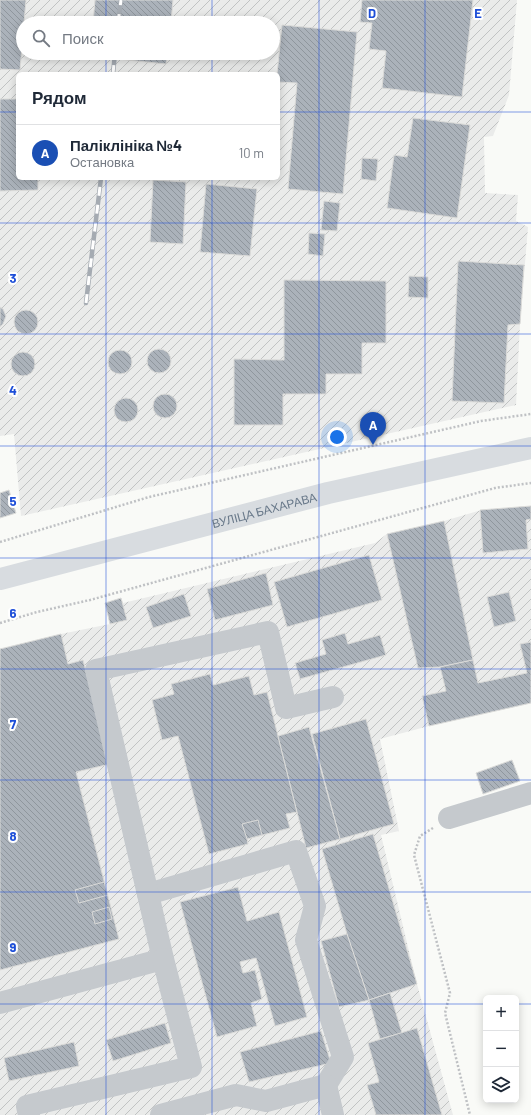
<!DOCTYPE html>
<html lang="ru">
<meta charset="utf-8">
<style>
:root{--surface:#fff;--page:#f6f6f7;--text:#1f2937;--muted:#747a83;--line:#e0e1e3;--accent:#1a73e8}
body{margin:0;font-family:Barlow,sans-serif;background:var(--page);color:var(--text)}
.controls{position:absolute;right:12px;bottom:12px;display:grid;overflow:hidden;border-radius:6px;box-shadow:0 2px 10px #0003}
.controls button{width:36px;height:36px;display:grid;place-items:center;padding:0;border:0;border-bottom:1px solid var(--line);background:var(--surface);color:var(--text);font:20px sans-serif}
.you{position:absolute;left:337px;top:437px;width:14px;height:14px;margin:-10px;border:3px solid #fff;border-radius:50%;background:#1a73e8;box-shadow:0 0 0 6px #1a73e833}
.badge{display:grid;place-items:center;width:26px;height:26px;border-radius:50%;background:var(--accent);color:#fff;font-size:13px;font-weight:700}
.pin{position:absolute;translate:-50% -33px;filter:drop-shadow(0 1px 2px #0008)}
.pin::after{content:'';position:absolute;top:21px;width:14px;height:12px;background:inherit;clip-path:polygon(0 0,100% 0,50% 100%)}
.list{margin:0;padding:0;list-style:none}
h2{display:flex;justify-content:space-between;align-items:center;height:52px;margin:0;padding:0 16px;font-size:17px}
h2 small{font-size:13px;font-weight:400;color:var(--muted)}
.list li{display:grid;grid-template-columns:26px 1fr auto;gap:12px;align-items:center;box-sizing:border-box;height:56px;padding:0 16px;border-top:1px solid var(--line)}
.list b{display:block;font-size:15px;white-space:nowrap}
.list p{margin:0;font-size:13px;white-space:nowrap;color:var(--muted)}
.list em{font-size:13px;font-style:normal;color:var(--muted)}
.icon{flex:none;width:22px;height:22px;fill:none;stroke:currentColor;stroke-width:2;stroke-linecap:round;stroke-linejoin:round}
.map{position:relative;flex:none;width:531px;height:1115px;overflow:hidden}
.search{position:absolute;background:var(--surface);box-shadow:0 2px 10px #0003;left:16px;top:16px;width:264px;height:44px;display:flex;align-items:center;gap:10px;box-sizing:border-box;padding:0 14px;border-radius:22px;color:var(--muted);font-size:15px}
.panel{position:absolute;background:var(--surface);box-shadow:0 2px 10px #0003;left:16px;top:72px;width:264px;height:108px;border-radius:6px}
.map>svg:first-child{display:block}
</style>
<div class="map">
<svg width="531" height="1115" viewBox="0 0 531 1115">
<defs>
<pattern id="industrial-furrows" width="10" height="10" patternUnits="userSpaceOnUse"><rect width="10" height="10" fill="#eaebea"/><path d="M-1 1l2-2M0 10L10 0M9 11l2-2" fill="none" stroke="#c1c3c3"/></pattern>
<pattern id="building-back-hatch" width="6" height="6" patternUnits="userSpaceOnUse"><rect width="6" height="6" fill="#abb2ba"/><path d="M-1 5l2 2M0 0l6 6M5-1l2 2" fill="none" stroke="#8f969d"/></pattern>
</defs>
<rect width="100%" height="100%" fill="#f9faf7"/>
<g fill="url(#industrial-furrows)" fill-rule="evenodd">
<path d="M0,0H517L509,95L493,136L484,137L485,193L518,195L516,221L528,227L520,324L516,405L21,516L14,434L0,436ZM23,23H273V53H23ZM18,74H278V178H18Z"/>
<polygon points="531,506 531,703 429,726 380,739 399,831 381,835 417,984 453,1115 0,1115 0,649 61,634 110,624 105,603 121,598 123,603 375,543 387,534 444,521 478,511"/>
</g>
<g fill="url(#building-back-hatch)" stroke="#dbdbd9">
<polygon points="0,0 26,0 24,23 23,23 23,36 20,70 0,69"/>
<polygon points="95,0 173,0 171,23 93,23"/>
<polygon points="362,0 473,0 462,97 382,88 386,51 369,49 372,23 360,22"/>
<polygon points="282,25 357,32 343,194 288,189 297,83 278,82 277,74"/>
<polygon points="90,53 168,53 166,64 89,56"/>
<polygon points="0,99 18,99 18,178 38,178 38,190 0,191"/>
<polygon points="413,118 470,125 457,218 387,208 394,155 407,157"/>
<polygon points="362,158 378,159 376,181 361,179"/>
<polygon points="153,180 186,182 183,244 150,242"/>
<polygon points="206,184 257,189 250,256 200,252"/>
<polygon points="324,201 340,203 337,231 321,230"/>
<polygon points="309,233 325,234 323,256 308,254"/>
<polygon points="458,261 524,265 520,324 508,325 504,403 452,401"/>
<polygon points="409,276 428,277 428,298 408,297"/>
<polygon points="284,280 386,281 386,343 362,343 362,374 326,374 326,394 283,394 283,425 234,425 234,359 284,360"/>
<polygon points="0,307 3,309 6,316 3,324 0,327"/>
<circle cx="26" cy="322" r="12"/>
<circle cx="159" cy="361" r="12"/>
<circle cx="120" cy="362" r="12"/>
<circle cx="23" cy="364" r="12"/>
<circle cx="165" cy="406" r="12"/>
<circle cx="126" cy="410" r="12"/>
<polygon points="9,490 16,513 0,518 0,493"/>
<polygon points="531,506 531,519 526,520 528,549 483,553 480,510"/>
<polygon points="444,521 473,660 440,667 418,668 387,534"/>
<polygon points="369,555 382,600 287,627 274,582"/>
<polygon points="266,573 273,605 215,620 207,589"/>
<polygon points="509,592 516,621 494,627 487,597"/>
<polygon points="184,594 191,616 153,628 146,607"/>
<polygon points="121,598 127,620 110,624 105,603"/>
<polygon points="345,633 348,644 380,635 386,655 300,679 295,663 326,654 322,640"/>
<polygon points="61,634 68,664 83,660 110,764 76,772 119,939 0,970 0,649"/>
<polygon points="531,642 531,703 429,726 422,696 446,691 440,667 473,660 478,683 527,673 520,644"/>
<polygon points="210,674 213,685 249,676 254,695 267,692 297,812 286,814 290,828 247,839 248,844 209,854 178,736 162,740 152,700 174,694 171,684"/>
<polygon points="366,719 394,824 340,839 312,734"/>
<polygon points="309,727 340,839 306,848 278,736"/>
<polygon points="512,760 520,781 483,794 476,773"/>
<polygon points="258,820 262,835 247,839 242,824"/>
<polygon points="373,834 417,984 369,1000 347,934 322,849"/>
<polygon points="104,882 108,895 79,903 75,890"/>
<polygon points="238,887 247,921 279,912 307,1017 275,1026 256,958 240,962 243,973 255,970 262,999 251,1003 257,1026 217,1037 180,902"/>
<polygon points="109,907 112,919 95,924 92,912"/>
<polygon points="347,934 369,1000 339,1007 321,941"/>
<polygon points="390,993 402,1033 380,1039 369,1000"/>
<polygon points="165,1023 171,1043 113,1061 106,1040"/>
<polygon points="417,1028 442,1115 376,1115 367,1085 379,1082 368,1043"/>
<polygon points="321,1031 331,1063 249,1082 240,1052"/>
<polygon points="74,1042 79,1066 9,1081 4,1058"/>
</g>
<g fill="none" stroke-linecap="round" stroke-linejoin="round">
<g stroke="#bfc1c4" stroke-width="2.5" stroke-dasharray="2 2" stroke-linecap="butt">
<polyline points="0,542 149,497 481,421 531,414"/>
<polyline points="0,623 37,612 90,600 495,488 531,483"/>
<polyline points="433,828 420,836 414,855 450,993 445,1013 470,1115"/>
</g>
<g stroke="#c5c9cd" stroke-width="22">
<polyline points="449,818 531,793"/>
<polyline points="148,894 296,851 315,906 306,940 343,1057 326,1085"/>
<polyline points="0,1003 163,959 96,670 268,632 286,708 333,697"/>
<polyline points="29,1115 27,1106 191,1067 163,959"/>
<polyline points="161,1115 236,1095 266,1101 326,1085 333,1115"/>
</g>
<path stroke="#d8dce0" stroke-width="22" id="s1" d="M0,579L328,493L531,448"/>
<g stroke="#a5abb2" stroke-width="4.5">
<g id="rail">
<polyline points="118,23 121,0"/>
<polyline points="113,74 115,53"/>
<polyline points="86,303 101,178"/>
</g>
</g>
<use href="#rail" stroke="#fff" stroke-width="3" stroke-dasharray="9" stroke-linecap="butt"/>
</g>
<path fill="none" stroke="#1d4ed8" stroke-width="1" stroke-opacity="0.55" d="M106,0V23M212,0V23M319,0V1115M425,0V1115M106,53V74M212,53V74M0,112H18M278,112H531M106,178V1115M212,178V1115M0,223H531M0,334H531M0,446H531M0,558H531M0,669H531M0,780H531M0,892H531M0,1004H486M516,1004H531"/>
<g text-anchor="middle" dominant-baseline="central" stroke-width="4" stroke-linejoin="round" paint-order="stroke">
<g font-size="12" fill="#687889" stroke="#fff">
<text stroke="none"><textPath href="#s1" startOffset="273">ВУЛІЦА БАХАРАВА</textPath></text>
</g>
</g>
<g font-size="13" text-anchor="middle" font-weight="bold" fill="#1d4ed8" stroke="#fff" stroke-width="4" stroke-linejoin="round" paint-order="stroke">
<text x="372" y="18">D</text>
<text x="478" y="18">E</text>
<text x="13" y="283">3</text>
<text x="13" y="395">4</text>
<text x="13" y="506">5</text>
<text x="13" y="618">6</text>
<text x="13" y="729">7</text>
<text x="13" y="841">8</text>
<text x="13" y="952">9</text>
</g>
</svg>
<div class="controls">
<button>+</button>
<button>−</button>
<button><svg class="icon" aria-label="layers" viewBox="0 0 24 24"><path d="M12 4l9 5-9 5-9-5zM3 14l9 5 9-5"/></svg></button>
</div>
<div class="you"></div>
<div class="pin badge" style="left:373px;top:445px;background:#1a4fb4">A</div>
<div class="search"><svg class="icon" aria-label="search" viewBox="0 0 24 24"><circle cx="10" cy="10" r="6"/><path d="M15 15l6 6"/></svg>Поиск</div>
<section class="panel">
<h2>Рядом<small></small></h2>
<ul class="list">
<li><span class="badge" style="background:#1a4fb4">A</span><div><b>Паліклініка №4</b><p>Остановка</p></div><em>10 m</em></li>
</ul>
</section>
</div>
